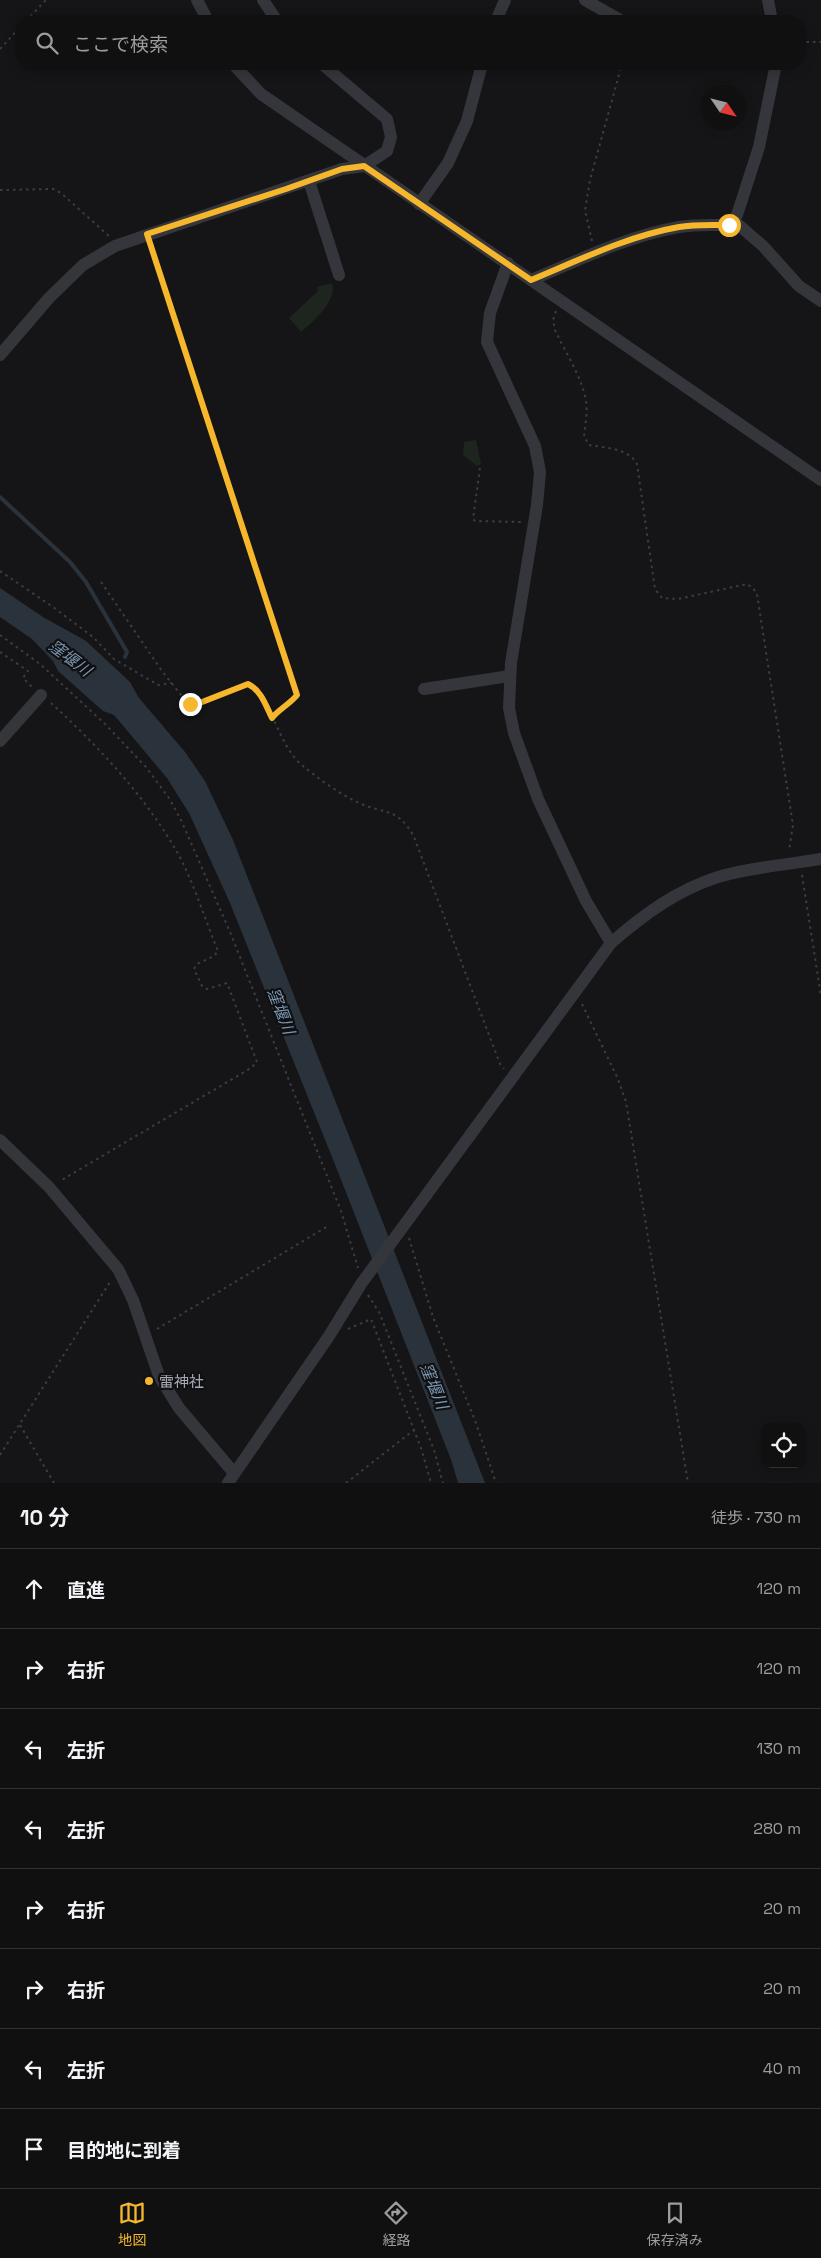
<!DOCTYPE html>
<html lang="ja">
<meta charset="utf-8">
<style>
:root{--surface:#101011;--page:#19191a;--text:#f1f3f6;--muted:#9c9d9f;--line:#303031;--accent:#f6b72d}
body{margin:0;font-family:"Space Grotesk","Noto Sans JP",sans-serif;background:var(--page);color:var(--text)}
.controls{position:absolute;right:15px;bottom:15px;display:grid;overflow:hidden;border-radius:10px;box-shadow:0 2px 12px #0003}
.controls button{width:45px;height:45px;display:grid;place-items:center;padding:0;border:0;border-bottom:1px solid var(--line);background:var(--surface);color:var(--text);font:25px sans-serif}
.compass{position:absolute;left:701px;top:85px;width:45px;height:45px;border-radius:50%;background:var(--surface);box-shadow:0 2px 12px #0003;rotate:125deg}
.stop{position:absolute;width:15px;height:15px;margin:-11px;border:4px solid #f6b72d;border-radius:50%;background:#fff}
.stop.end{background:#f6b72d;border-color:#fff;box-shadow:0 1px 5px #0008}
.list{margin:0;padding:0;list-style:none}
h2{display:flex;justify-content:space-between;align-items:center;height:65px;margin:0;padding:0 20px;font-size:21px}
h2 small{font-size:16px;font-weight:400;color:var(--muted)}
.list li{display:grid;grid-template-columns:32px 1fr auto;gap:15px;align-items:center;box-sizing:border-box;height:80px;padding:0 20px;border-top:1px solid var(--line)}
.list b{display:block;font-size:19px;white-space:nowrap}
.list em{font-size:16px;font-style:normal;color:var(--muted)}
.icon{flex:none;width:28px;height:28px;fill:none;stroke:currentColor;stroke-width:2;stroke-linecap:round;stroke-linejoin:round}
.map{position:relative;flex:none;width:821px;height:1483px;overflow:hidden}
.search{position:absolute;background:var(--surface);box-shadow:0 2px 12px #0003;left:15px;right:15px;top:15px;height:55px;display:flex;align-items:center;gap:12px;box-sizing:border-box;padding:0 18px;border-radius:20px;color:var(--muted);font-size:19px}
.sheet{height:705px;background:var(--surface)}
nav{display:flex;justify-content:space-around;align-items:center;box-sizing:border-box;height:70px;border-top:1px solid var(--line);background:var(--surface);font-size:14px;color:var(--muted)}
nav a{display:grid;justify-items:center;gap:2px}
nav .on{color:var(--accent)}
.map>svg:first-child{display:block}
</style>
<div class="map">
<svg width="821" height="1483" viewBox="0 0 821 1483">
<rect width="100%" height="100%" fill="#151517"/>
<g fill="#1d251e">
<path d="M332,283C338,300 313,322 301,332L289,318L318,291L317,287Z"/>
<polygon points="476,440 481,464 477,466 463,455 464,442"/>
</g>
<polygon fill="#2a333b" points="0,588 43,617 86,641 130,682 139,698 185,752 205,781 233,840 485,1483 458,1483 452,1462 338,1172 230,903 189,813 167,778 114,715 103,711 58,671 53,661 32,639 0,617"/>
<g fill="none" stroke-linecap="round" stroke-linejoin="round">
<polyline stroke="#2a333b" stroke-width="4" points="0,497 70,562 86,582 127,652 125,657"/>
<g stroke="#3b3d43" stroke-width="2" stroke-dasharray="2.5 4" stroke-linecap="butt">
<polyline points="26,21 46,0"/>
<polyline points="800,42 821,42"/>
<polyline points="0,49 21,26"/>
<polyline points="0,190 53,189 61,193 109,236"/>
<polyline points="592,241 585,210 590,180 622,64"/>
<polyline points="151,246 297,695 272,718"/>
<path d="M556,311L553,320L555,330C565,352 582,377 586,401C588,413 585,425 584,436L589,445C606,448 628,448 637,464L655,589L662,598L678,599L747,584L753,588L757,594L793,825L789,851"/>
<polyline points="480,468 473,519 475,521 522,522"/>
<polyline points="0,571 53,607 93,637 114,659 158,685 172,683"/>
<path d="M101,582L162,671L185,700L197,705L248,684C271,695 278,747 303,766C319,779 338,793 357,802C384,815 397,806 414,837L500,1064L504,1069"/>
<polyline points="0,635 40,664 105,724 145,766 169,798 181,820 230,932 341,1211 358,1268"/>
<polyline points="0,652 28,671 23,678 32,687"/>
<path d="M51,703C98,746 145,796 177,852C193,880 205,920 218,951L214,956L197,964L194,969L202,986L207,989L227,983L257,1062L251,1068L60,1181"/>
<polyline points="802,875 821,996"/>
<polyline points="582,1004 618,1079 626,1102 688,1483"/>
<polyline points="409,1238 433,1317 476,1423 496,1483"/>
<polyline points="368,1295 379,1312 434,1450 443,1483"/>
<polyline points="157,1329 328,1226"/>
<polyline points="348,1329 371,1319 421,1448 431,1483"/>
<polyline points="20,1425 54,1483"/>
<polyline points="0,1455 110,1282"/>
<polyline points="346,1483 414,1430"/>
</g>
<g stroke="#35363c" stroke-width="12">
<polyline points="197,0 208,21"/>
<polyline points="263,0 277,21"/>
<polyline points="585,0 622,21"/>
<polyline points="768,0 772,21"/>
<polyline points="496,21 505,0"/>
<polyline points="233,64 261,94 821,480"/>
<polyline points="309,181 339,275"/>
<polyline points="419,204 448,163 467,121 482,64"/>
<polyline points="733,220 763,246 799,286 821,301"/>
<polyline points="508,263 490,313 487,342 535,446 540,472 537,505 511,663 509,708 514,733 538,799 586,901 611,943"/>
<path d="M531,280C579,260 628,236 679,227C695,224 713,225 729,225L737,215L759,147L776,64"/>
<polyline points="0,355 49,298 83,265 115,246 342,169 364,166 387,151 391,137 387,119 322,64"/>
<polyline points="424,689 510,676"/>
<polyline points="0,741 41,695"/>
<polyline points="0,1140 49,1187 118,1269 133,1300 159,1376 179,1408 234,1473"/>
<path d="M228,1483L329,1336L361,1284L611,943C643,915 677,890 718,877C751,867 787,865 821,859"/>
</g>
</g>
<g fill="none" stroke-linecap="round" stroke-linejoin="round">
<path stroke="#f6b72d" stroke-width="6" d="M190,704H197L248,684C261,690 266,706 272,718C279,709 290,704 297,695L147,234L286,189L342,169L364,166L531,280C579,260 628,236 679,227C695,224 713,225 729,225"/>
</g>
<circle fill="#f6b72d" stroke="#101012" stroke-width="2" cx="149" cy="1381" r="5"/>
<g text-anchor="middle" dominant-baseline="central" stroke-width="4.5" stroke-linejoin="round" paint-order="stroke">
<g font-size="15" fill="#a6abb7" stroke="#101012" text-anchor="start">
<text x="159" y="1381">雷神社</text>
</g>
<g font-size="16" font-style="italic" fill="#7c98b3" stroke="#101012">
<text transform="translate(70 658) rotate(37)">窪堰川</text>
<text transform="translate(281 1011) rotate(69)">窪堰川</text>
<text transform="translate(434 1386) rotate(68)">窪堰川</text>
</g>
</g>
</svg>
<div class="controls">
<button><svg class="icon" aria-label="locate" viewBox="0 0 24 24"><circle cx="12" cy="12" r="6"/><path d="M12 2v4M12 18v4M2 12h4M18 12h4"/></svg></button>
</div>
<svg class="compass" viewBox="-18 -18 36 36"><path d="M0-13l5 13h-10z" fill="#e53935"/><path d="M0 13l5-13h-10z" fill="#9c9d9f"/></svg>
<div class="stop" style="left:729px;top:225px"></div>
<div class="stop end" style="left:190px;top:704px"></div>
<div class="search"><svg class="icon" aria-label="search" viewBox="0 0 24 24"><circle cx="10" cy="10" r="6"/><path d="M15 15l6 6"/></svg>ここで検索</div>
</div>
<section class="sheet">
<h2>10 分<small>徒歩 · 730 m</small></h2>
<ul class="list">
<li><svg class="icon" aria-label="ahead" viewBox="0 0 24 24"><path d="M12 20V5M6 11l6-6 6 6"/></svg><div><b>直進</b></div><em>120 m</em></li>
<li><svg class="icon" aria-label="right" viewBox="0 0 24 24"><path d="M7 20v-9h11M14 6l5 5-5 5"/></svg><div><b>右折</b></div><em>120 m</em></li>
<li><svg class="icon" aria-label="left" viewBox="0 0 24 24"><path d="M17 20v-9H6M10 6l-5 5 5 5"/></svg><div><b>左折</b></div><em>130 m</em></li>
<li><svg class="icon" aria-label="left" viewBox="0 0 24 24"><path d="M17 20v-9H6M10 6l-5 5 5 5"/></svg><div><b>左折</b></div><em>280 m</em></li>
<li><svg class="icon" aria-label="right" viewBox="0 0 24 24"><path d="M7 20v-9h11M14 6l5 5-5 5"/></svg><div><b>右折</b></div><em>20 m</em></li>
<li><svg class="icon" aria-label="right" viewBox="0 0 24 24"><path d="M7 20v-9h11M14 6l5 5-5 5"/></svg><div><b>右折</b></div><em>20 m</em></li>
<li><svg class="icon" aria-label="left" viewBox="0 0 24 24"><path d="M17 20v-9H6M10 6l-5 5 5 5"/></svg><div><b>左折</b></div><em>40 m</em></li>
<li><svg class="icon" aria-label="arrive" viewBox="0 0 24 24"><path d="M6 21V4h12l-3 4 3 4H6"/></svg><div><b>目的地に到着</b></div></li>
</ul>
</section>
<nav>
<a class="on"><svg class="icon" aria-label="map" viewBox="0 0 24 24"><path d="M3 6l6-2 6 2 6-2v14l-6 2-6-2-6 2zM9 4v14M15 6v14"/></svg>地図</a>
<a><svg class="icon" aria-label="directions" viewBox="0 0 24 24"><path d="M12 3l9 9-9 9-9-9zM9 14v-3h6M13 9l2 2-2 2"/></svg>経路</a>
<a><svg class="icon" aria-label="saved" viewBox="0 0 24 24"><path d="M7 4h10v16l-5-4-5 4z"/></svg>保存済み</a>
</nav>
